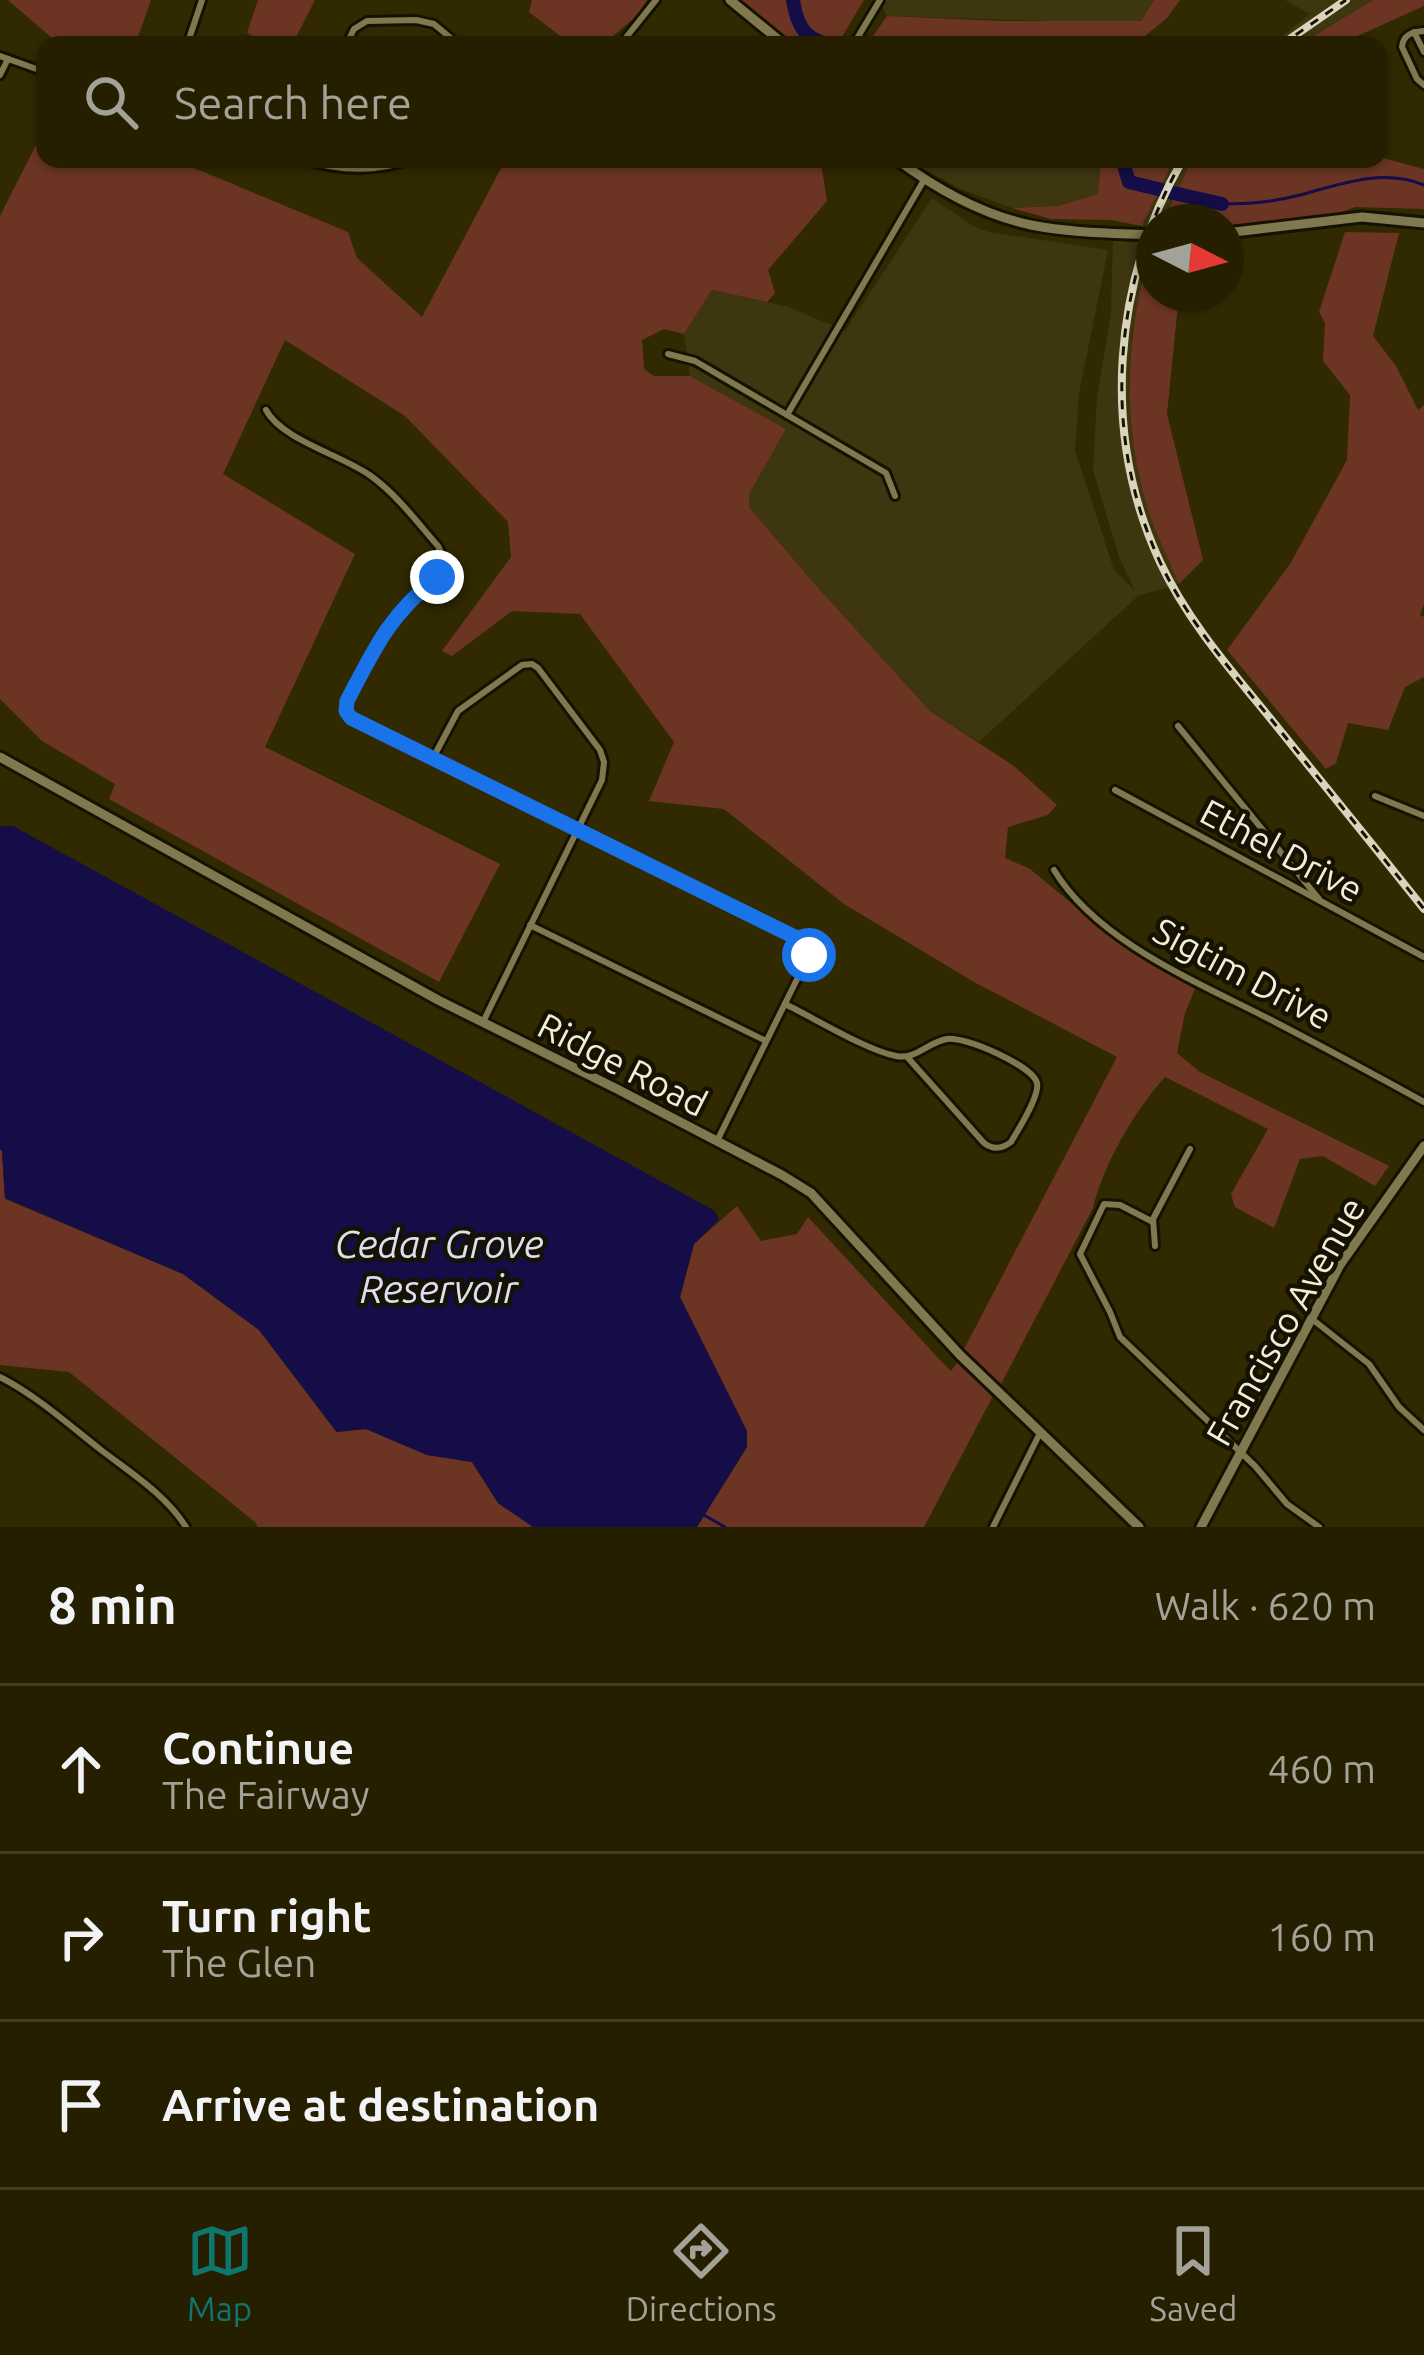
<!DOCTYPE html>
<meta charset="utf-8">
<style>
:root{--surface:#251f00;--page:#2d270a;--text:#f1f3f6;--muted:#a3a299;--line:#423d22;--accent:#0f766e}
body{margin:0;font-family:Ubuntu,sans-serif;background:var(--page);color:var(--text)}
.compass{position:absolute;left:1136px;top:204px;width:108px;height:108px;border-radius:50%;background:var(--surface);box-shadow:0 3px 9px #0004;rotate:96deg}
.stop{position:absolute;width:36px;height:36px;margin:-27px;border:9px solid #1a73e8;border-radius:50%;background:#fff}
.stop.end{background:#1a73e8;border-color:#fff;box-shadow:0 3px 12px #0008}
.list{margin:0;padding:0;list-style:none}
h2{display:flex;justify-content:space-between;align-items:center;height:156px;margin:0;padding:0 48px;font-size:51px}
h2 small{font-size:39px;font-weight:400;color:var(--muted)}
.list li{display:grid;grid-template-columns:78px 1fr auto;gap:36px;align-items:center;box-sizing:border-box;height:168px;padding:0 48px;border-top:3px solid var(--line)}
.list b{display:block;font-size:45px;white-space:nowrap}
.list p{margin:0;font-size:39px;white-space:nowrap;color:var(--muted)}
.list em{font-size:39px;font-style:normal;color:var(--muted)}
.icon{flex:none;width:66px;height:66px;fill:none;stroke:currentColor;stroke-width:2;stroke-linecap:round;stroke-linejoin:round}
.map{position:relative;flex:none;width:1424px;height:1527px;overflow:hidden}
.search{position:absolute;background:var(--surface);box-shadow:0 3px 9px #0004;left:36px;right:36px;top:36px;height:132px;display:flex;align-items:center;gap:30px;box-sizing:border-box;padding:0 42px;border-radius:24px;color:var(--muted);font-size:45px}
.sheet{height:660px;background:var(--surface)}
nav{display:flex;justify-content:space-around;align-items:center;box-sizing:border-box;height:168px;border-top:3px solid var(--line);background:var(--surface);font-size:33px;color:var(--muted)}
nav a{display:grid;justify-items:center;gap:6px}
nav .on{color:var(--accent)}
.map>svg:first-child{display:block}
</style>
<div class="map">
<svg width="1424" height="1527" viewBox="0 0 1424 1527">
<rect width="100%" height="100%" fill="#312900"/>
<g fill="#3d360f">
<polygon points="878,0 1154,0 1141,21 1083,22 887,16"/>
<polygon points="1285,0 1373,0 1299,45 1270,45 1310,14"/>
<polygon points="905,159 1101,159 1102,161 1098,194 1058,206 1012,208 961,189"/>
<polygon points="1174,159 1192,159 1163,222 1154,222 1154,243 1147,259 1132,334 1129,382 1147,507 1179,584 1138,596 979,742 930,711 813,582 749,507 749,494 786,429 690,376 684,334 712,290 789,307 845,331 932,198 975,227 989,232 1108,250 1079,393 1075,450 1114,570 1135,591 1119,557 1093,470 1097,398 1111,312 1113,240 1134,243"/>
</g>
<g fill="#6c3523">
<polygon points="8,0 151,0 135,45 60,45"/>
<polygon points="258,0 315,0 292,45 268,45 247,33"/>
<polygon points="532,0 647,0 638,15 602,45 568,45 568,42 529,12"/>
<polygon points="740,0 864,0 837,45 796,45"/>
<polygon points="1154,0 1180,0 1167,18 1134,45 867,45 887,16 1001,21 1141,21"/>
<polygon points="1373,0 1424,0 1424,6 1353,38 1351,45 1299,45"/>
<path d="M45,127V159H187V165L348,232L357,258L422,317L506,159H824L821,163L827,201L768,270L775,293L767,302L712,290L684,334L664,329L642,340L644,369L654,376H690L786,429L749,494V507L813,582L930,711L1014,766L1057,805L1048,815L1008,827L1005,858L1030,869L1099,926L1195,989L1185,1013L1177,1053L1200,1072L1389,1166L1375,1186L1323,1156L1300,1159L1274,1228L1235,1207L1231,1194L1268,1129L1165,1077C1135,1110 1103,1165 1093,1208L1001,1384L963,1351L1117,1057L974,982L844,904L724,809L649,801L674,742L580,614L512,611L452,656L442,651L511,557L508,522L405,416L285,340L223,474L355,554L265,747L500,864L439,982L109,799L115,784L42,741L0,699V216Z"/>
<polygon points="1379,157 1424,169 1424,209 1355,207 1334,215 1226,226 1226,222 1163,222 1192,159"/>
<polygon points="1101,159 1140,159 1141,162 1174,159 1142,226 1111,220 1051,219 1012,208 1058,206 1098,194"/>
<polygon points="1345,232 1399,233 1373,336 1396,366 1418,410 1424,405 1424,604 1420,615 1424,617 1424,677 1405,687 1388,730 1348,723 1336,763 1326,769 1227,650 1290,564 1347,460 1350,395 1323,361 1325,323 1319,312"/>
<path d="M1152,247L1154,294H1179L1167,414L1203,560L1179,584C1168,558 1155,532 1147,506C1127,439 1125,369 1138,302C1142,283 1145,265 1152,247Z"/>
<polygon points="0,1150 2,1151 5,1199 183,1274 259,1330 336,1432 366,1429 427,1455 472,1462 498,1503 533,1527 258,1527 255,1522 69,1372 0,1365"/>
<polygon points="737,1206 761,1241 797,1234 808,1217 941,1361 951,1371 959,1360 994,1394 924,1527 697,1527 747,1447 680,1297 694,1244"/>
</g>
<polygon fill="#140d48" points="0,826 13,826 715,1211 719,1220 694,1244 680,1297 747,1431 747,1447 697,1527 533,1527 498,1503 472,1462 427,1455 366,1429 337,1432 259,1330 183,1274 5,1198 2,1151 0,1149"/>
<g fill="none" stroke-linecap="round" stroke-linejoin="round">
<g stroke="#140d48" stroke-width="3">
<path d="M1222,204C1249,204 1274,202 1300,195C1341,184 1382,168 1424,185"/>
<polyline points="704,1515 725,1527"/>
</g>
<g stroke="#140d48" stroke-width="14">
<path d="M793,0C797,27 806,42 834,45"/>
<polyline points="1122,159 1129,182 1162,190"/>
<polyline points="1169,192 1222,204"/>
</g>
<g stroke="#161201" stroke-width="12">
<g id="street">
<path d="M1424,31C1413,32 1403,34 1402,47L1417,79L1424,85"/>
<polyline points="1414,32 1424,52"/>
<polyline points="187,45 202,0"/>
<polyline points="346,45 354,29 367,21 416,20 434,24 459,45"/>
<polyline points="620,45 656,0"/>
<polyline points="853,45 880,0"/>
<polyline points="0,56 45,72"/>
<polyline points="0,75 8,59"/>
<path d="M300,159C337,171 376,173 413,159"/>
<polyline points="668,354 695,361 886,473 895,496"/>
<path d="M266,410C282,440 342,455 371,476C397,495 417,522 438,546L444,559L440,573L407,602L388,625L347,701L346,711L351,718L809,945V955L717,1141"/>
<polyline points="787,415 924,180"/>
<polyline points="1178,726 1319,899"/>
<polyline points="433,758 458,711 522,665 532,664 538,668 600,750 604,762 602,780 483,1022"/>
<polyline points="1115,790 1424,957"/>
<polyline points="1375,796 1424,816"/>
<path d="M1054,870C1098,943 1202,984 1275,1022C1325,1048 1375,1075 1424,1102"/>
<polyline points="530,925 766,1041"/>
<path d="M785,1004C814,1018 866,1050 896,1056C916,1060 928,1042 947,1039C965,1036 1033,1066 1037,1083C1040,1096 1018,1130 1011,1142C1002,1149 993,1150 984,1143L908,1058"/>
<polyline points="1153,1222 1120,1205 1104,1204 1080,1254 1110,1312 1120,1337 1255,1466 1287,1504 1319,1527"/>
<polyline points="1155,1246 1153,1219 1190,1149"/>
<polyline points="1312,1319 1369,1364 1399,1407 1424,1430"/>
<path d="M0,1377C37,1396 69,1425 101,1450C131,1473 166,1495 186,1527"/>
<polyline points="993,1527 1040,1433"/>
</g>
</g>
<g stroke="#161201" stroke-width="15">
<g id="secondary">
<polyline points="730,0 785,45"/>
<path d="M896,159C935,188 983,215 1031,225C1071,233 1113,233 1154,235"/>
<polyline points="1226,233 1362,217 1424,223"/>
<polyline points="0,757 438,1000 617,1089 782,1175 811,1193 960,1355 1139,1527"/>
<polyline points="1201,1527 1340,1265 1424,1146"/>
</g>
</g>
<use href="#street" stroke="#80784e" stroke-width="6"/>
<use href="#secondary" stroke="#80784e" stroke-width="9"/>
<g stroke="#d9d4bb" stroke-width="8">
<g id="rail">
<polyline points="1281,45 1346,0"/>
<path d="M1183,159C1113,281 1100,433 1160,562C1187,620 1230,669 1270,718C1321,781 1373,845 1424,909"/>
</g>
</g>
<use href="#rail" stroke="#151203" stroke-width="3" stroke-dasharray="9" stroke-linecap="butt"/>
</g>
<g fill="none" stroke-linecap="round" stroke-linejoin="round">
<path stroke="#1a73e8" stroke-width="15" d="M437,577C388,617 376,646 347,701L346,711L351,718L805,942L810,947L809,955"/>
</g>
<g text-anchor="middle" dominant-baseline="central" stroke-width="9" stroke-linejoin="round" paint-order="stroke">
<g font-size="36" fill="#f1edd6" stroke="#151203">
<text transform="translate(1282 850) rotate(28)">Ethel Drive</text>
<text transform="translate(1243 973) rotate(28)">Sigtim Drive</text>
<text transform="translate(623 1064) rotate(27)">Ridge Road</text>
<text transform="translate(1285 1321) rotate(-60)">Francisco Avenue</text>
</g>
<g font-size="39" font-style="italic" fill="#dbdef1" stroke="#151203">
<text x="439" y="1243">Cedar Grove<tspan x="439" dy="45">Reservoir</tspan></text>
</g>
</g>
</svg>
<svg class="compass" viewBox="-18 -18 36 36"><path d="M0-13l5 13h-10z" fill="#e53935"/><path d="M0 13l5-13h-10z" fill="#a3a299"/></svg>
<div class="stop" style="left:809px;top:955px"></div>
<div class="stop end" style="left:437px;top:577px"></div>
<div class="search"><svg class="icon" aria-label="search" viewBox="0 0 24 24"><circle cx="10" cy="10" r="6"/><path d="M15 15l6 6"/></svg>Search here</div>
</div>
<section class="sheet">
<h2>8 min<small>Walk · 620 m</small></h2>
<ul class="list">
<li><svg class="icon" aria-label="ahead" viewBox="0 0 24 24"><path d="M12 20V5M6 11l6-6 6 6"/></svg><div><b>Continue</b><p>The Fairway</p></div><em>460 m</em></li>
<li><svg class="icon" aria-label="right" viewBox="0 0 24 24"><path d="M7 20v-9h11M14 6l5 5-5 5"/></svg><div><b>Turn right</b><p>The Glen</p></div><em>160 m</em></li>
<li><svg class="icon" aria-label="arrive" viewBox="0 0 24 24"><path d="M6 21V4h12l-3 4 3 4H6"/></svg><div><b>Arrive at destination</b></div></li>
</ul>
</section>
<nav>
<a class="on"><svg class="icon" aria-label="map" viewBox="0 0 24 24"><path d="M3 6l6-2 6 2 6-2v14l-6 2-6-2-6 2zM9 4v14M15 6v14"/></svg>Map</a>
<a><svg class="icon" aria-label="directions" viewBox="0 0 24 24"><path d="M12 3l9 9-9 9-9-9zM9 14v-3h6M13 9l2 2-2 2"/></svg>Directions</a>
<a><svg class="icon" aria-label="saved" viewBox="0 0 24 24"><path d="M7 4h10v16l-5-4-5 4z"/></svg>Saved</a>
</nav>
